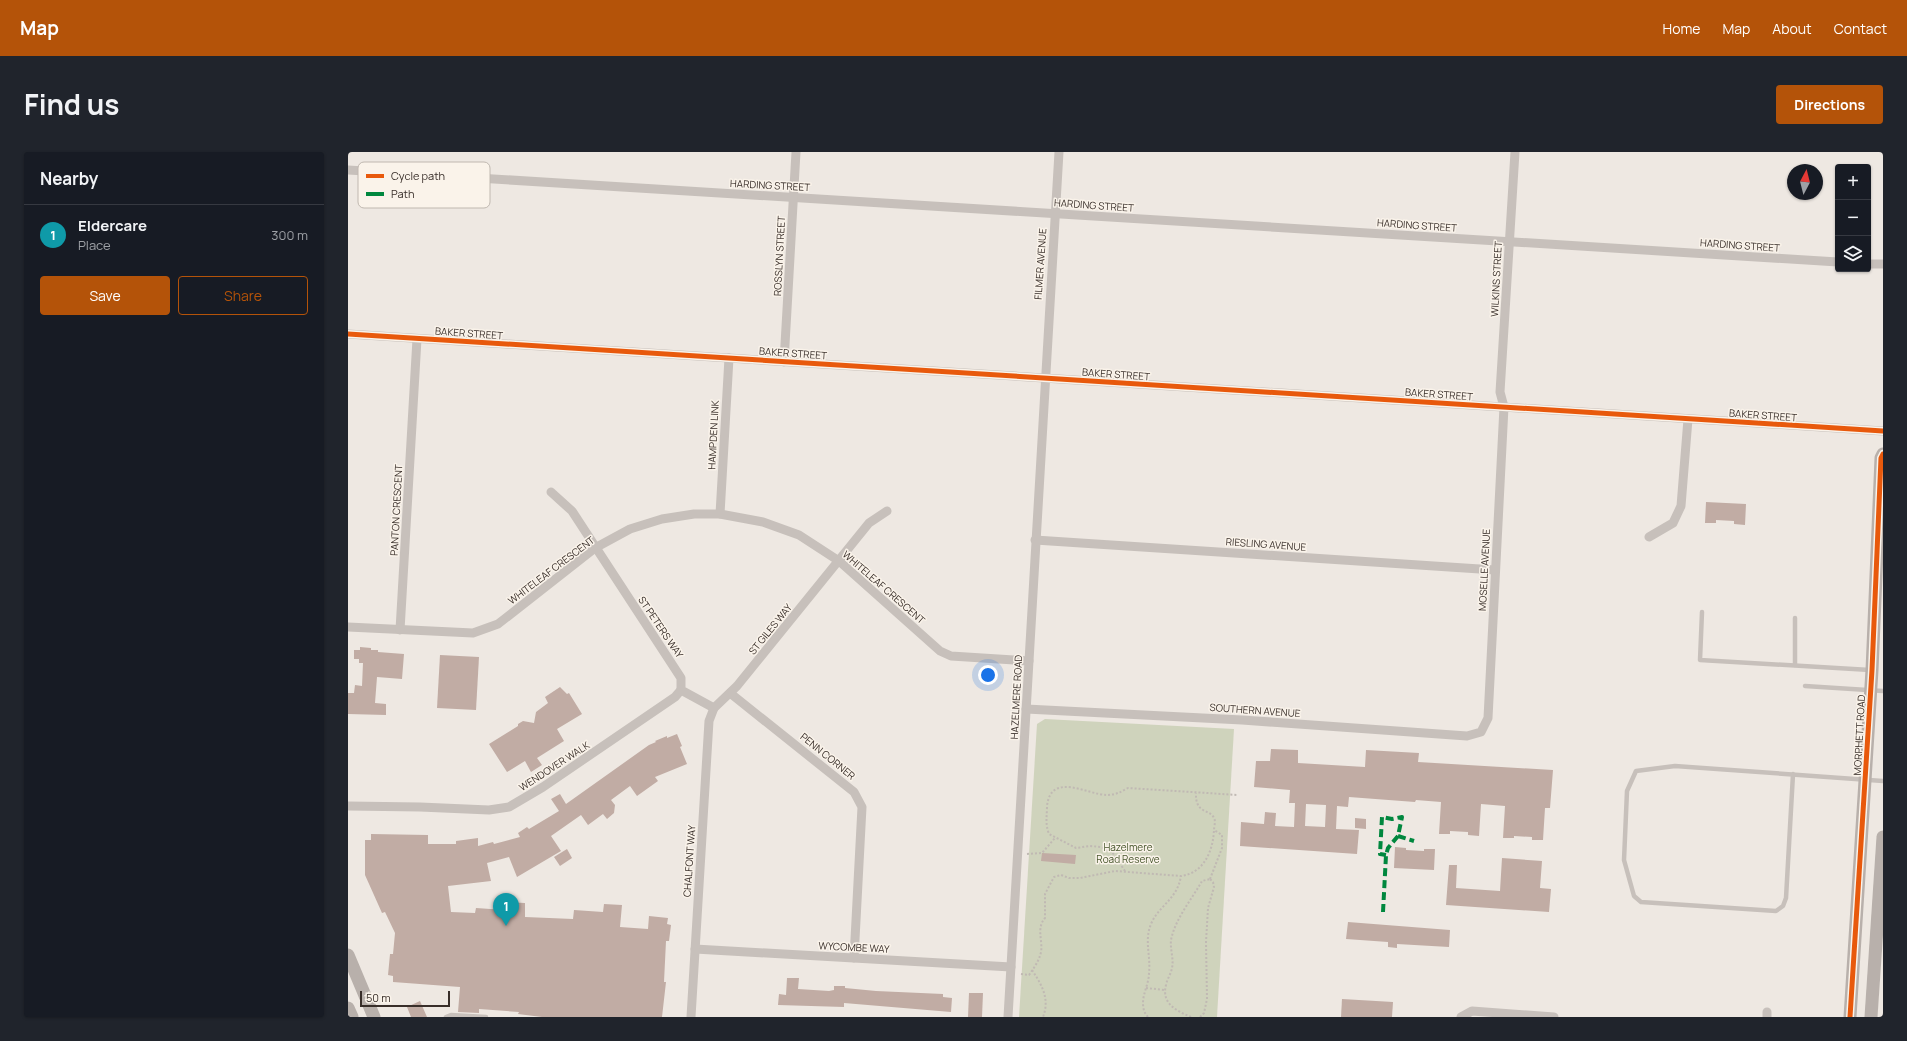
<!DOCTYPE html>
<meta charset="utf-8">
<style>
:root{--surface:#171b24;--page:#20242c;--text:#f1f3f6;--muted:#9ea1a6;--line:#363941;--accent:#b45309}
body{margin:0;font-family:Manrope,sans-serif;background:var(--page);color:var(--text)}
.controls{position:absolute;right:12px;top:12px;display:grid;overflow:hidden;border-radius:4px;box-shadow:0 1px 3px #0004}
.controls button{width:36px;height:36px;display:grid;place-items:center;padding:0;border:0;border-bottom:1px solid var(--line);background:var(--surface);color:var(--text);font:20px sans-serif}
.compass{position:absolute;left:1439px;top:12px;width:36px;height:36px;border-radius:50%;background:var(--surface);box-shadow:0 1px 3px #0004;rotate:7deg}
.scale{position:absolute;left:12px;bottom:10px;width:90px;box-sizing:border-box;padding-left:4px;border:2px solid #382e29;border-top:0;font-size:11px;line-height:14px;white-space:nowrap;color:#382e29;-webkit-text-stroke:3px #faf3ea;paint-order:stroke}
.you{position:absolute;left:640px;top:523px;width:14px;height:14px;margin:-10px;border:3px solid #fff;border-radius:50%;background:#1a73e8;box-shadow:0 0 0 6px #1a73e833}
.badge{display:grid;place-items:center;width:26px;height:26px;border-radius:50%;background:var(--accent);color:#fff;font-size:13px;font-weight:700}
.pin{position:absolute;translate:-50% -33px;filter:drop-shadow(0 1px 2px #0008)}
.pin::after{content:'';position:absolute;top:21px;width:14px;height:12px;background:inherit;clip-path:polygon(0 0,100% 0,50% 100%)}
.list{margin:0;padding:0;list-style:none}
h2{display:flex;justify-content:space-between;align-items:center;height:52px;margin:0;padding:0 16px;font-size:17px}
h2 small{font-size:13px;font-weight:400;color:var(--muted)}
.list li{display:grid;grid-template-columns:26px 1fr auto;gap:12px;align-items:center;box-sizing:border-box;height:60px;padding:0 16px;border-top:1px solid var(--line)}
.list b{display:block;font-size:15px;white-space:nowrap}
.list p{margin:0;font-size:13px;white-space:nowrap;color:var(--muted)}
.list em{font-size:13px;font-style:normal;color:var(--muted)}
.actions{display:flex;gap:8px;padding:12px 16px}
.actions a{flex:1;padding:9px 0;border:1px solid var(--accent);border-radius:4px;text-align:center;font-size:14px;color:var(--accent)}
.actions .main{background:var(--accent);color:#fff}
.icon{flex:none;width:22px;height:22px;fill:none;stroke:currentColor;stroke-width:2;stroke-linecap:round;stroke-linejoin:round}
.map{position:relative;flex:none;width:1535px;height:865px;overflow:hidden;border-radius:4px}
header{display:flex;align-items:center;gap:24px;box-sizing:border-box;height:56px;padding:0 20px;background:var(--accent);color:#fff}
header strong{font-size:19px}
nav{display:flex;gap:22px;margin-inline-start:auto;font-size:14px}
.intro{display:flex;align-items:center;justify-content:space-between;box-sizing:border-box;height:96px;padding:0 24px}
h1{margin:0;font-size:28px}
.button{padding:10px 18px;border-radius:4px;background:var(--accent);color:#fff;font-size:14px;font-weight:700}
main{display:flex;gap:24px;padding:0 24px}
aside{flex:1;background:var(--surface);border-radius:4px;box-shadow:0 1px 3px #0004}
.map>svg:first-child{display:block}
</style>
<header>
<strong>Map</strong>
<nav><a>Home</a><a>Map</a><a>About</a><a>Contact</a></nav>
</header>
<div class="intro"><h1>Find us</h1><a class="button">Directions</a></div>
<main>
<aside>
<h2>Nearby<small></small></h2>
<ul class="list">
<li><span class="badge" style="background:#0f9aa8">1</span><div><b>Eldercare</b><p>Place</p></div><em>300 m</em></li>
</ul>
<div class="actions"><a class="main">Save</a><a>Share</a></div>
</aside>
<div class="map">
<svg width="1535" height="865" viewBox="0 0 1535 865">
<rect width="100%" height="100%" fill="#eee8e2"/>
<polygon fill="#cfd3bc" points="697,567 886,577 869,865 671,865 689,572"/>
<g fill="#c1aca4" fill-rule="evenodd">
<polygon points="1358,350 1398,352 1397,373 1386,372 1386,369 1368,368 1368,371 1357,371"/>
<polygon points="12,495 23,496 23,498 30,498 30,500 56,502 54,527 29,525 27,551 38,552 38,563 0,562 0,541 6,541 7,533 14,534 15,511 11,511 11,507 6,507 6,498 12,498"/>
<polygon points="92,503 131,505 128,558 89,556"/>
<polygon points="212,535 219,542 221,541 234,562 209,577 216,589 189,606 194,613 183,620 177,609 159,620 141,592 170,574 170,572 175,569 186,571 188,560 200,551 197,545"/>
<polygon points="329,582 334,594 332,595 339,612 307,625 310,629 289,644 282,634 263,648 267,653 266,661 259,667 255,662 240,673 233,663 203,684 213,699 169,725 161,705 139,711 143,729 100,734 103,760 127,761 128,756 157,758 157,750 177,751 177,765 225,767 226,758 255,760 256,752 274,753 272,775 300,777 301,764 320,766 319,772 323,773 321,789 318,789 316,830 318,830 314,865 194,865 170,862 171,860 131,857 131,861 110,860 112,835 45,830 45,824 40,823 42,802 45,802 47,781 37,760 34,761 17,723 17,688 23,688 23,682 80,683 80,692 108,692 108,689 130,686 130,694 145,690 146,692 172,685 170,681 179,675 181,677 211,659 203,647 212,642 218,652 301,593 308,590 307,589 319,584 319,586"/>
<path d="M923,597L950,598V611L1017,615L1018,598L1071,601L1070,610L1205,618L1202,656H1197L1195,688H1184V685L1166,684V686H1155L1157,654L1133,652L1131,684L1120,683V680L1102,679V682H1091L1093,650L1068,648L1067,650L1001,645L1000,655L989,654L988,677L1011,678L1009,702L892,694L893,670L916,672L917,660L928,661L927,674L946,675L947,651H941L942,638L906,635L908,609H922ZM958,652L978,653L977,675L957,674Z"/>
<polygon points="1007,666 1018,667 1018,677 1007,676"/>
<polygon points="1047,695 1058,696 1058,698 1076,699 1076,697 1087,697 1086,718 1046,716"/>
<polygon points="219,697 224,706 212,714 206,705"/>
<polygon points="694,701 728,703 727,712 693,709"/>
<polygon points="1154,706 1194,709 1192,736 1203,737 1201,760 1098,753 1101,713 1109,713 1108,736 1152,739"/>
<polygon points="1000,770 1102,778 1101,795 1049,792 1049,796 1040,795 1040,790 998,787"/>
<polygon points="439,826 451,826 450,837 481,839 486,838 486,834 497,834 497,836 528,839 595,842 595,845 604,846 603,860 496,851 496,855 430,853 431,842 438,843"/>
<polygon points="621,841 635,841 634,865 620,865"/>
<polygon points="994,847 1045,850 1044,865 993,865"/>
<polygon points="72,849 79,865 63,865 59,855"/>
</g>
<g fill="none" stroke-linecap="round" stroke-linejoin="round">
<g stroke="#c0b9b3" stroke-width="2" stroke-dasharray="2 2" stroke-linecap="butt">
<polyline points="679,702 694,701 707,686"/>
<path d="M777,719L764,700L753,695L742,694L728,696L701,682C697,672 699,664 699,654C703,619 740,643 759,643C767,643 773,640 780,636L890,643"/>
<polyline points="862,727 874,696 874,683 866,678"/>
<path d="M684,818C694,833 702,847 695,865"/>
<path d="M673,822L681,823C686,816 691,809 693,800C695,789 688,776 697,766V742L706,725L713,723L721,726H732L767,719L833,724C856,721 865,699 866,678C866,675 868,669 866,666C862,657 847,662 848,641"/>
<polyline points="798,836 817,838"/>
<path d="M800,865C796,861 795,856 795,851C795,841 801,831 801,821C803,804 796,789 803,772C811,753 829,748 833,724"/>
<path d="M843,865C829,859 813,852 818,833C819,827 823,822 824,816C826,807 822,798 823,788C827,767 844,747 854,729L862,727"/>
<polyline points="852,865 856,861 859,847 858,790 860,756 866,735 865,730 862,727"/>
</g>
<g stroke="#c7c0bb" stroke-width="4.5">
<polyline points="1354,460 1352,508 1522,518"/>
<polyline points="1447,513 1447,466"/>
<polyline points="1457,534 1535,539"/>
<polyline points="1445,622 1438,746 1435,754 1428,759 1293,750 1286,744 1276,708 1279,639 1288,619 1327,614 1535,629"/>
<polyline points="98,865 103,863 138,865"/>
</g>
<g stroke="#c7c0bb" stroke-width="9">
<polyline points="0,18 1490,110"/>
<polyline points="1520,112 1535,112"/>
<polyline points="0,182 1535,279"/>
<polyline points="436,210 448,0"/>
<polyline points="203,340 224,359 333,526 333,538 366,556"/>
<polyline points="372,362 381,206"/>
<polyline points="1301,385 1325,371 1333,354 1340,267"/>
<polyline points="687,388 1147,418"/>
<polyline points="0,475 125,481 150,472 247,396 282,377 314,367 346,362 372,362 415,370 451,383 491,409 592,499 603,504 681,509"/>
<polyline points="52,478 69,187"/>
<polyline points="382,541 506,640 514,655 506,806"/>
<polyline points="678,557 894,568 1119,584 1133,580 1140,566 1156,255 1152,240 1167,0"/>
<polyline points="0,654 72,655 141,658 161,655 195,635 327,545 333,538"/>
<polyline points="347,797 663,815"/>
<polyline points="343,865 361,569 366,556 389,534 521,371 539,359"/>
<polyline points="660,865 711,0"/>
<polyline points="1113,865 1124,859 1206,865"/>
<polyline points="1419,865 1419,860"/>
</g>
<g stroke="#b8b0ab" stroke-width="13">
<polyline points="0,803 26,865"/>
<polyline points="0,856 4,865"/>
<polyline points="1502,865 1524,518 1533,306 1535,302"/>
<polyline points="1523,865 1535,685"/>
</g>
<g stroke="#00873e" stroke-width="4" stroke-dasharray="8 4" stroke-linecap="butt">
<polyline points="1050,684 1066,689"/>
<polyline points="1035,760 1038,703 1040,696 1050,684 1054,665 1044,667 1034,665 1032,702 1038,703"/>
</g>
<g stroke="#faf3ea" stroke-width="8">
<g id="cycleway">
<polyline points="0,182 1535,279"/>
<polyline points="1502,865 1524,518 1533,306 1535,302"/>
</g>
</g>
<use href="#cycleway" stroke="#e8590c" stroke-width="5"/>
</g>
<g text-anchor="middle" dominant-baseline="central" stroke-width="3" stroke-linejoin="round" paint-order="stroke">
<g font-size="10" fill="#382e29" stroke="#faf3ea">
<text transform="translate(422 33) rotate(3)">HARDING STREET</text>
<text transform="translate(746 53) rotate(4)">HARDING STREET</text>
<text transform="translate(1069 73) rotate(4)">HARDING STREET</text>
<text transform="translate(1392 93) rotate(4)">HARDING STREET</text>
<text transform="translate(431 104) rotate(-87)">ROSSLYN STREET</text>
<text transform="translate(692 112) rotate(-86)">FILMER AVENUE</text>
<text transform="translate(1148 127) rotate(-87)">WILKINS STREET</text>
<text transform="translate(121 181) rotate(4)">BAKER STREET</text>
<text transform="translate(445 201) rotate(4)">BAKER STREET</text>
<text transform="translate(768 222) rotate(4)">BAKER STREET</text>
<text transform="translate(1091 242) rotate(4)">BAKER STREET</text>
<text transform="translate(1415 263) rotate(4)">BAKER STREET</text>
<text transform="translate(365 283) rotate(-87)">HAMPDEN LINK</text>
<text transform="translate(48 358) rotate(-87)">PANTON CRESCENT</text>
<text transform="translate(918 392) rotate(4)">RIESLING AVENUE</text>
<text transform="translate(203 418) rotate(-37)">WHITELEAF CRESCENT</text>
<text transform="translate(1136 418) rotate(-87)">MOSELLE AVENUE</text>
<text transform="translate(536 435) rotate(41)">WHITELEAF CRESCENT</text>
<text transform="translate(313 475) rotate(56)">ST PETERS WAY</text>
<text transform="translate(422 477) rotate(-51)">ST GILES WAY</text>
<text transform="translate(668 545) rotate(-87)">HAZELMERE ROAD</text>
<text transform="translate(907 558) rotate(4)">SOUTHERN AVENUE</text>
<text transform="translate(1511 583) rotate(-87)">MORPHETT ROAD</text>
<text transform="translate(480 604) rotate(39)">PENN CORNER</text>
<text transform="translate(206 614) rotate(-33)">WENDOVER WALK</text>
<text transform="translate(341 709) rotate(-86)">CHALFONT WAY</text>
<text transform="translate(506 795) rotate(3)">WYCOMBE WAY</text>
</g>
<g font-size="10" fill="#47562c" stroke="#faf3ea">
<text x="780" y="695">Hazelmere<tspan x="780" dy="12">Road Reserve</tspan></text>
</g>
</g>
<rect x="10" y="10" width="132" height="46" rx="6" fill="#faf3ea" stroke="#c0b8b0" stroke-width="1"/>
<rect x="18" y="22" width="18" height="4" fill="#e8590c"/>
<rect x="18" y="40" width="18" height="4" fill="#00873e"/>
<g font-size="11" fill="#382e29">
<text x="43" y="28">Cycle path</text>
<text x="43" y="46">Path</text>
</g>
</svg>
<div class="controls">
<button>+</button>
<button>−</button>
<button><svg class="icon" aria-label="layers" viewBox="0 0 24 24"><path d="M12 4l9 5-9 5-9-5zM3 14l9 5 9-5"/></svg></button>
</div>
<svg class="compass" viewBox="-18 -18 36 36"><path d="M0-13l5 13h-10z" fill="#e53935"/><path d="M0 13l5-13h-10z" fill="#9ea1a6"/></svg>
<div class="scale">50 m</div>
<div class="you"></div>
<div class="pin badge" style="left:158px;top:774px;background:#0f9aa8">1</div>
</div>
</main>
